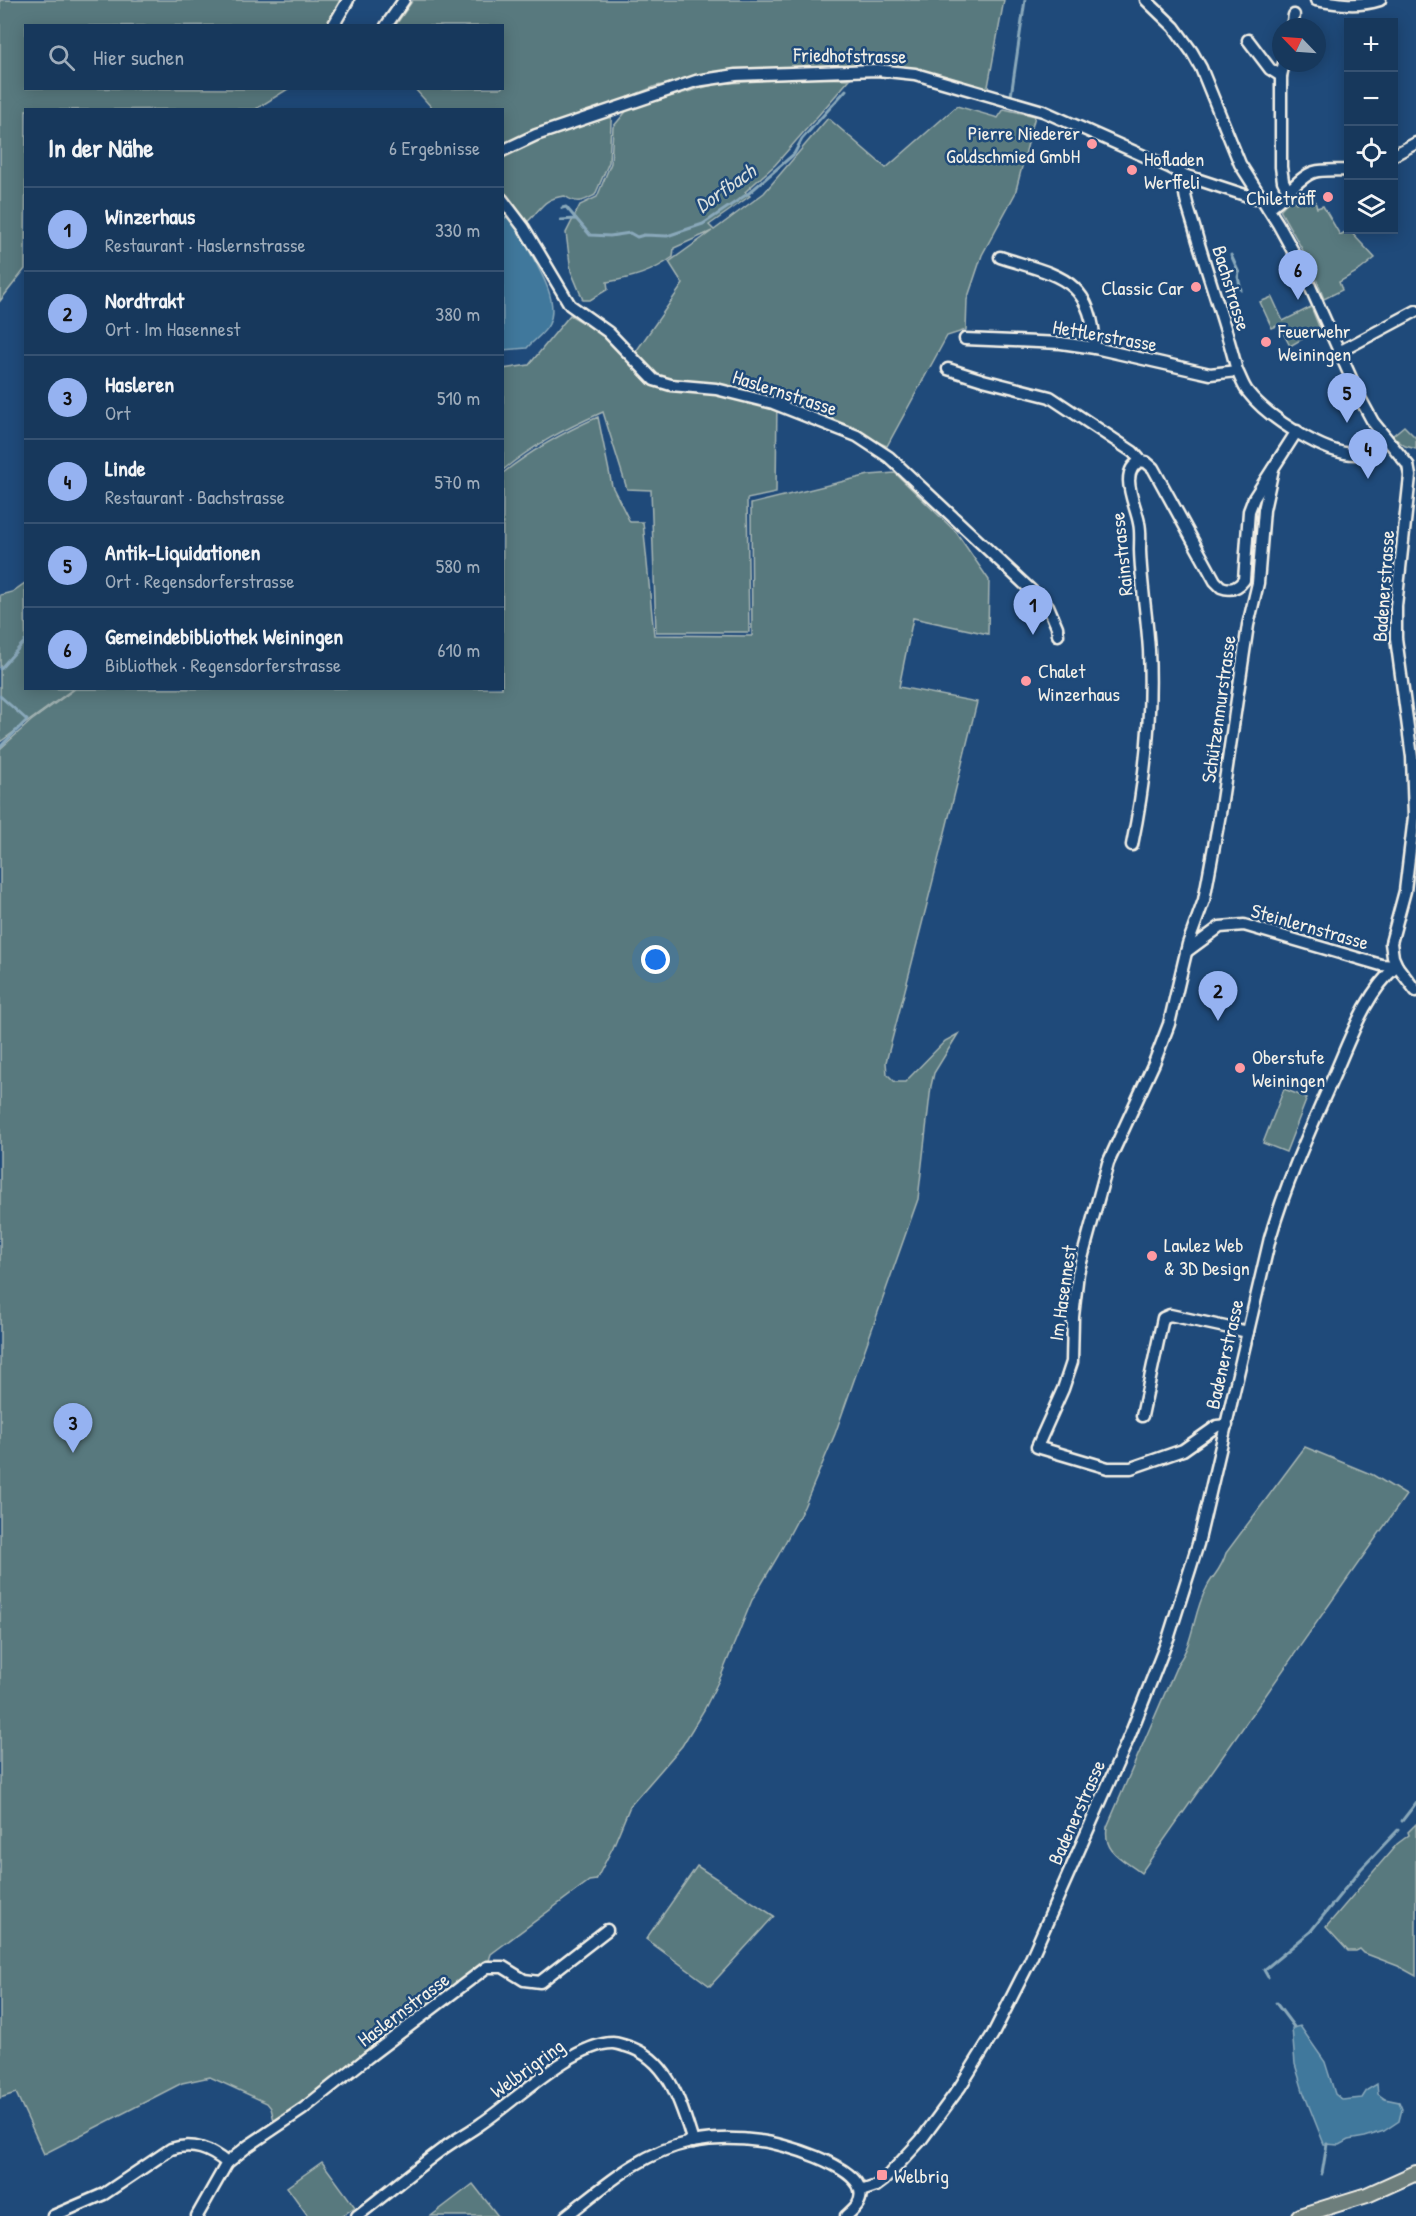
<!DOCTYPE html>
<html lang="de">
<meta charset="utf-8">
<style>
:root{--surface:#17385c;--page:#244365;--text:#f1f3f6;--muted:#9eacbb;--line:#365272;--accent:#95b2f1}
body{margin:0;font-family:"Patrick Hand",sans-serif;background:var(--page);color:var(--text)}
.controls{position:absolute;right:18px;top:18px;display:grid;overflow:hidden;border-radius:0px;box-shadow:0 3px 15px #0003}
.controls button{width:54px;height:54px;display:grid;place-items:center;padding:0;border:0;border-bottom:2px solid var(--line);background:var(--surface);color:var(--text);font:30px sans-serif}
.compass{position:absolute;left:1272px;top:18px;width:54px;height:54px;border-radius:50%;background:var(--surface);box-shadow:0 3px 15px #0003;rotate:295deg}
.you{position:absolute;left:656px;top:960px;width:21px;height:21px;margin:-15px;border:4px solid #fff;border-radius:50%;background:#1a73e8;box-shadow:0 0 0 9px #1a73e833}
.badge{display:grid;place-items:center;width:39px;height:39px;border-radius:50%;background:var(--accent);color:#111;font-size:20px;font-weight:700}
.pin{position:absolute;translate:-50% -50px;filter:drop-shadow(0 2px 3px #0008)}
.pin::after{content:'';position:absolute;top:32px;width:21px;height:18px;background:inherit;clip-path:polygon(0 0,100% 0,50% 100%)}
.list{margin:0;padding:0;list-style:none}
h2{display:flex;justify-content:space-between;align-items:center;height:78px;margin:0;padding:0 24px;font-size:26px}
h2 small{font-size:20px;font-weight:400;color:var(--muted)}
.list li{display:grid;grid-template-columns:39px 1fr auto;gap:18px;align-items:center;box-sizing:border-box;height:84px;padding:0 24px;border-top:2px solid var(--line)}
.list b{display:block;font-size:22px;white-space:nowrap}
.list p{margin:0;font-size:20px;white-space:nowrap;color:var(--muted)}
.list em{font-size:20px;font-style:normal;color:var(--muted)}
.icon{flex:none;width:33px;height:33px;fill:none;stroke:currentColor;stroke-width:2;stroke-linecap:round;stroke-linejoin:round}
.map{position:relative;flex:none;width:1416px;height:2216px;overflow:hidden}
.search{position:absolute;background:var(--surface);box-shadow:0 3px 15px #0003;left:24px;top:24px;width:480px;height:66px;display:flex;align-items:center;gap:15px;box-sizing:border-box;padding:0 21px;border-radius:0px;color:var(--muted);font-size:22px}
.panel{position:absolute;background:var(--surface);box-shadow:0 3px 15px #0003;left:24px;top:108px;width:480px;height:582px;border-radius:0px}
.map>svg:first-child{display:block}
</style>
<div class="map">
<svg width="1416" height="2216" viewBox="0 0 1416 2216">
<rect width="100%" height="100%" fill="#1f4a7a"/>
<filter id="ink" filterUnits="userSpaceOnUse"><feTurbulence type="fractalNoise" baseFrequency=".0167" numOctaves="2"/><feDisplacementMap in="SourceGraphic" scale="12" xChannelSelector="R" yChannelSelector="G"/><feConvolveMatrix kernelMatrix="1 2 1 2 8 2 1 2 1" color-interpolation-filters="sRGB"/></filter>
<g filter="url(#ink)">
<g fill="#59797e" stroke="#a6b5b3" stroke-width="1.5">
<polygon points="0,0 348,0 333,25 26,26 26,88 288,89 256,109 26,110 25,269 0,301"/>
<path d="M413,0H1004L987,92L898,66L736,71L656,86L612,104L609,162L595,195C583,201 577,205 565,196C540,199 542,210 525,224L503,192L502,110L433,109L415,89L502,88V26H395Z"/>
<path d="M805,78L850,79L775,165L745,192L750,196L709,225L714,230L764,193L828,118L886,168L957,106L998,118L1004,109L1035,116L1015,194L982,255L967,300L966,330L947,336L887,446L777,399L776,493L747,499L749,632H656L651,490L627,489L603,412C567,428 533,445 503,470V369L529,365L570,315L635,353L683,284L669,262L712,231L674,248L673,257C653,272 632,278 607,282L608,289L590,300H583L571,271L566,233L580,205L597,197L611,163L613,127L629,108L716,84Z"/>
<polygon points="1304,194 1313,195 1317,208 1323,206 1340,235 1349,230 1375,258 1360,270 1339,282 1342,290 1324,299 1310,263 1280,210 1291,198 1296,203"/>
<polygon points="1272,297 1283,321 1311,307 1320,329 1290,346 1279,325 1272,328 1260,302"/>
<path d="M598,417L612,486L630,522H643L654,635L752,636L751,504L869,475L895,473L956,532L989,580L988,634L913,618L899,687L977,702C948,822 918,942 886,1062L887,1074L895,1082H905L945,1041L958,1034L934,1073L931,1086L918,1199L835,1434L804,1507L778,1556L752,1600L721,1676L704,1710L682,1746L630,1806L613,1847L596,1880L589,1881L491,1954L487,1967L275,2125L271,2108L267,2103L210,2077L182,2083L44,2154L16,2093L0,2098V749L31,721L75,689L502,688L503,473C532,450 564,432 598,417Z"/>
<polygon points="1404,426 1416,438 1416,449 1405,446 1392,436"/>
<polygon points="25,583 26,688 73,689 0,742 0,595 12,592"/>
<polygon points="1284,1089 1307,1098 1286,1152 1263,1143"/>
<path d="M1305,1447L1373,1475L1406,1495L1141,1873C1123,1859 1103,1853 1107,1827L1178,1663C1194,1642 1193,1613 1206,1589C1213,1574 1221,1571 1226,1553Z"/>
<polygon points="1416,1824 1416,1976 1398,1966 1364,1953 1360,1949 1356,1951 1348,1951 1326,1927 1397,1844 1409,1835 1408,1832"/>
<polygon points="697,1866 774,1916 710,1986 646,1939"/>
<polygon points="322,2162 355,2207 342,2216 308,2216 287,2187"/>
<polygon points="473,2184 498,2216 431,2216"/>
</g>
<g fill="#41789c" stroke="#89a8ba" stroke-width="1.5">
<path d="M507,217L514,220C524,249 563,294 549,324C545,333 533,341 527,348L503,350L502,219Z"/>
<polygon points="1300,2026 1325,2062 1335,2094 1342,2100 1362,2098 1367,2090 1377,2084 1378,2094 1385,2099 1399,2102 1402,2109 1399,2121 1384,2131 1365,2137 1348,2140 1339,2145 1324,2144 1303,2091 1295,2064 1292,2028"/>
</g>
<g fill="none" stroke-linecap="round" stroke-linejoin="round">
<g stroke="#89a8ba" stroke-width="3">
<polyline points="1011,96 1025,0"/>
<polyline points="562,208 566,207 590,235 610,236 630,233 637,237 644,235 667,236 703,224 749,193 794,154 802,139 846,90"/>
<polyline points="561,220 576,219"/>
<polyline points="1231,255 1239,273 1238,277 1241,290"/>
<polyline points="0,669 26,640"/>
<polyline points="0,696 27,720 0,747"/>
<polyline points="1402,1821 1416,1803"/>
<polyline points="1268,1977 1264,1970 1310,1932 1361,1869 1398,1830"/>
<polyline points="1276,2003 1294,2027"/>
<polyline points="1322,2174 1327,2144"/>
</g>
<g stroke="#f4f1e8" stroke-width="15">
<g id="minor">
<polyline points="1146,0 1174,27 1192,52 1201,68 1240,164 1278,224 1300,264 1360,398 1373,422 1408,465"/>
<path d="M1316,0C1339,4 1358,7 1380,0"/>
<polyline points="333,26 348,0"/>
<polyline points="386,26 404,0"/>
<polyline points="1292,27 1294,15"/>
<polyline points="1248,40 1270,69 1281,76"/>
<polyline points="1284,63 1281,76 1281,167 1283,181 1289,193"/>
<polyline points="502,151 536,135 696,81 736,75 877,70 915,74 1043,111 1169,167 1184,175 1248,196 1254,198 1259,195"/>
<polyline points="1394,155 1416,143"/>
<path d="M1184,175C1182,195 1191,215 1196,234C1209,280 1226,325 1237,371C1241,378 1243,386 1248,392C1267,417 1326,456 1358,454C1369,453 1378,446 1387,440"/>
<polyline points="502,199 524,228 570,305 608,332 654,380 671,385 716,389 773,403 857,436 889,457 1048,606 1057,627 1058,635"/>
<path d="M1268,208C1285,199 1298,177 1314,172C1325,169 1338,171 1348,170"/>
<path d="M1000,257C1058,276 1092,277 1095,348"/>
<polyline points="965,339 1061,343 1095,348 1210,374 1237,371"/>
<polyline points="1339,352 1416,311"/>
<polyline points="948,369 983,380 1050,397 1133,452 1141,461"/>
<polyline points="1408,465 1410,476 1396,606 1396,638 1412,757 1414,817 1405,891 1391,943 1393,957 1397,966 1416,991"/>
<path d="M1132,845C1145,782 1152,714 1149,650C1147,616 1141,584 1140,550C1140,541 1141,531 1139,523C1136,505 1117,471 1141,461L1146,462L1153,468L1215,581L1221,587C1231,591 1238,588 1244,580L1249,511L1254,498L1297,431"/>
<polyline points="1186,952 1220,927 1244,925 1381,965 1397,966"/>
<polyline points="1142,1416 1163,1318 1170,1315 1248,1332"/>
<polyline points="1227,1425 1217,1426 1183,1450 1131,1468 1108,1468 1037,1447 1063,1389 1072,1362 1073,1317 1078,1273 1108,1163 1154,1063 1169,1024 1188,944 1204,900 1220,814 1248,625 1258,583 1264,510 1273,469"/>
<path d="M861,2191L876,2186L884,2180L921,2140L960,2087L993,2034L1029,1963L1130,1735L1169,1636L1198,1544L1270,1238C1286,1183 1309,1132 1332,1080C1349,1042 1365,993 1397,966"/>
<path d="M53,2216L104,2194L171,2149C193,2142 210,2149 227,2163"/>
<polyline points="197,2216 227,2163 248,2146 303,2109 367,2058 487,1967 503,1967 524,1980 540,1982 607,1930"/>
<path d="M357,2216C386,2194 414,2170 444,2148C456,2139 470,2132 482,2123C515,2101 573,2043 613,2043C617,2043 622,2045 626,2046C669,2058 681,2104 693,2142"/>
<path d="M566,2216C605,2186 641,2152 691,2142C714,2138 737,2138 760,2141C782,2143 855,2165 860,2190C863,2202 854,2209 846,2216"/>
</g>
</g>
<g stroke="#f4f1e8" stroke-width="18">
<polyline id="major" points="1299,2216 1367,2195 1416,2173"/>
</g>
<use href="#minor" stroke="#1f4a7a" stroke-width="10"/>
<use href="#major" stroke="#6d7e7c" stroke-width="14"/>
</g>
</g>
<g fill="#ff9aa2" stroke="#1f4a7a" stroke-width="2">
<circle cx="1092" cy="144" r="6"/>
<circle cx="1132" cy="170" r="6"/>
<circle cx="1328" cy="197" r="6"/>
<circle cx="1196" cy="287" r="6"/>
<circle cx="1266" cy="342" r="6"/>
<circle cx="1026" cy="681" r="6"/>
<circle cx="1240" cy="1068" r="6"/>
<circle cx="1152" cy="1256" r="6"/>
<rect x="876" y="2169" width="12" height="12" rx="3"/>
</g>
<g text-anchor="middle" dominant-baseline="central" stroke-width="5" stroke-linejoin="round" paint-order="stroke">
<g font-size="20" fill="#f4f1e8" stroke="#1f4a7a">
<text transform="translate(850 55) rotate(1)">Friedhofstrasse</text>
<text transform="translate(1232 288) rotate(73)">Bachstrasse</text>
<text transform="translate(1105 335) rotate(10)">Hettlerstrasse</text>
<text transform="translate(785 392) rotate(18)">Haslernstrasse</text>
<text transform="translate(1121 554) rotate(-96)">Rainstrasse</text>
<text transform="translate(1383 586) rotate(-86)">Badenerstrasse</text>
<text transform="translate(1218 709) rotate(-82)">Schützenmurstrasse</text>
<text transform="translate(1310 926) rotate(16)">Steinlernstrasse</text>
<text transform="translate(1062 1293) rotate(-82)">Im Hasennest</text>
<text transform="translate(1224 1354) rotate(-77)">Badenerstrasse</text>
<text transform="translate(1076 1812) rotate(-66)">Badenerstrasse</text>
<text transform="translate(403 2009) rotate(-37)">Haslernstrasse</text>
<text transform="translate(527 2068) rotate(-36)">Welbrigring</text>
</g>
<g font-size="20" fill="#f4f1e8" stroke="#1f4a7a" text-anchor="start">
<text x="1080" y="132" text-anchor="end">Pierre Niederer<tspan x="1080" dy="23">Goldschmied GmbH</tspan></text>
<text x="1144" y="158">Hofladen<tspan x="1144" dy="23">Werffeli</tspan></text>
<text x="1316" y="197" text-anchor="end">Chileträff</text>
<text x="1184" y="287" text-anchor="end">Classic Car</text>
<text x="1278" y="330">Feuerwehr<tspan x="1278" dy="23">Weiningen</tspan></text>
<text x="1038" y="670">Chalet<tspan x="1038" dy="23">Winzerhaus</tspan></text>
<text x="1252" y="1056">Oberstufe<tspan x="1252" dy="23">Weiningen</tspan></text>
<text x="1164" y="1244">Lawlez Web<tspan x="1164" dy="23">&amp; 3D Design</tspan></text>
<text x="894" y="2175">Welbrig</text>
</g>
<g font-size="21" font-style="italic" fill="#d9dfdd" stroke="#1f4a7a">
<text transform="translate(725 188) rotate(-35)">Dorfbach</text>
</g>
</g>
</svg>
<div class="controls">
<button>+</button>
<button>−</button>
<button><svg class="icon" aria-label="locate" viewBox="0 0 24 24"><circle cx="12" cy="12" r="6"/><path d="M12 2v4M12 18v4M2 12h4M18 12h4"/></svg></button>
<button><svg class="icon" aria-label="layers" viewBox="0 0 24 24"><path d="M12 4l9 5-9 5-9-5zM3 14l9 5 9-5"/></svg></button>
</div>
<svg class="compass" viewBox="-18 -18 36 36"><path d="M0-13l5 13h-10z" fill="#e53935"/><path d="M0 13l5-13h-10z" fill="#9eacbb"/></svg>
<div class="you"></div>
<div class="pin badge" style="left:1033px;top:635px">1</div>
<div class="pin badge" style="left:1218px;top:1021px">2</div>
<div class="pin badge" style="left:73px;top:1453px">3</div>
<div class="pin badge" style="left:1368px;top:479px">4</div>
<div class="pin badge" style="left:1347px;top:423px">5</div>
<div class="pin badge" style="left:1298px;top:300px">6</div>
<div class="search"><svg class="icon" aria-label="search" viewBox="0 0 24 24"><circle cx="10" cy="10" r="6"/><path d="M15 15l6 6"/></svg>Hier suchen</div>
<section class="panel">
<h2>In der Nähe<small>6 Ergebnisse</small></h2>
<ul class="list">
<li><span class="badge">1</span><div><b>Winzerhaus</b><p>Restaurant · Haslernstrasse</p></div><em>330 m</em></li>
<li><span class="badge">2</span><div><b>Nordtrakt</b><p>Ort · Im Hasennest</p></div><em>380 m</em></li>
<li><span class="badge">3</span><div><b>Hasleren</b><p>Ort</p></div><em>510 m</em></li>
<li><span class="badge">4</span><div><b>Linde</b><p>Restaurant · Bachstrasse</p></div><em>570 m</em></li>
<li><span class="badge">5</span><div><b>Antik-Liquidationen</b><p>Ort · Regensdorferstrasse</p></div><em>580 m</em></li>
<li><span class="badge">6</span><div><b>Gemeindebibliothek Weiningen</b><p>Bibliothek · Regensdorferstrasse</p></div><em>610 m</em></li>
</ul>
</section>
</div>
